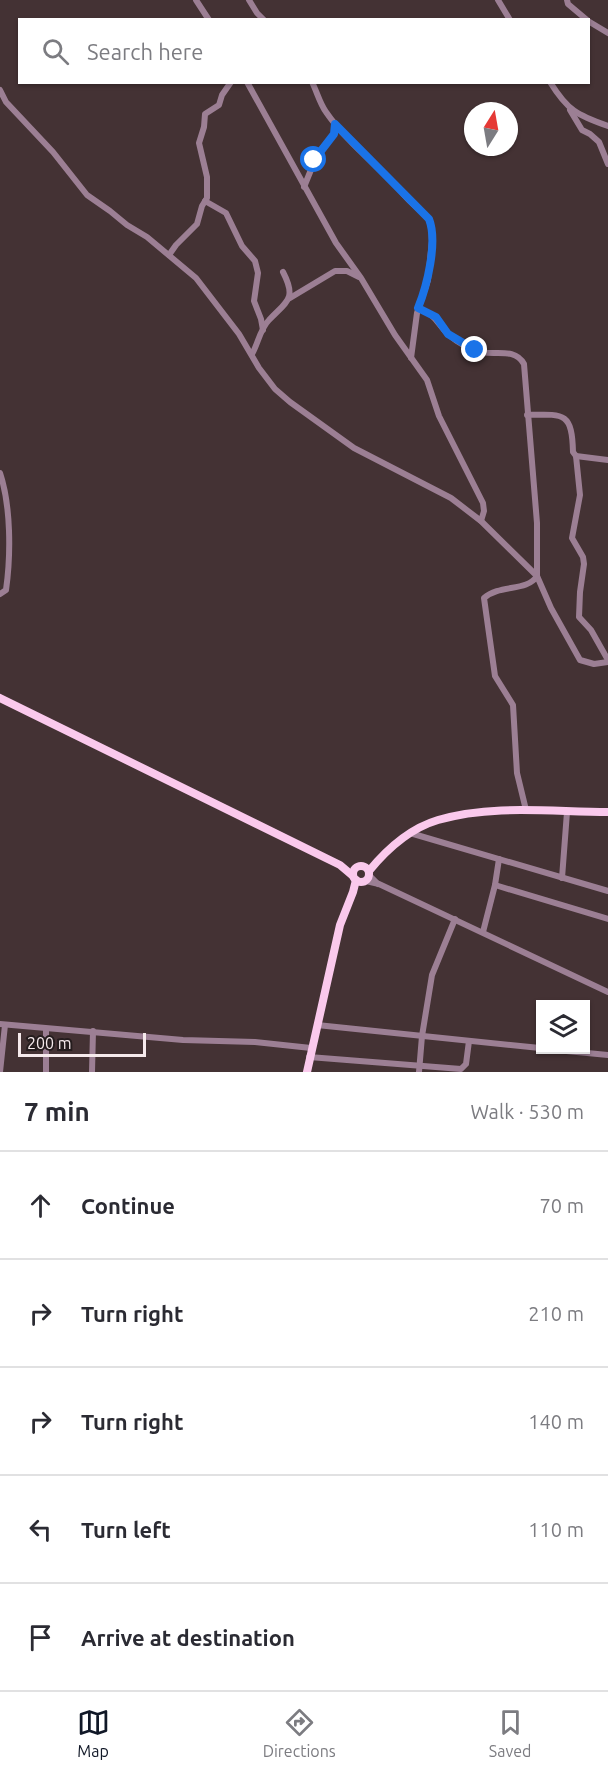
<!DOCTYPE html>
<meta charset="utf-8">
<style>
:root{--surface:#fff;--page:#f2f2f3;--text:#2b2b33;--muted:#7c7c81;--line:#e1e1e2;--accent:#111827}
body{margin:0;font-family:Ubuntu,sans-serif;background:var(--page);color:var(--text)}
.controls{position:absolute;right:18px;bottom:18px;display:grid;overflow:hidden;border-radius:0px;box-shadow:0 2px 4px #0004}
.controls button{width:54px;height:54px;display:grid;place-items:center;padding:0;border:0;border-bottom:2px solid var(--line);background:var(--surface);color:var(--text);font:30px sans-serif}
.compass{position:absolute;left:464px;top:102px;width:54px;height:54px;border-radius:50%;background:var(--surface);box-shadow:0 2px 4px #0004;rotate:11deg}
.scale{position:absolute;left:18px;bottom:15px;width:128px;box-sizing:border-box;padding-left:6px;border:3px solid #f6eaec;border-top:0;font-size:16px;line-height:21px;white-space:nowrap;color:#f6eaec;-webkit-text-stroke:4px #241c1d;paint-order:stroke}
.stop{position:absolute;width:18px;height:18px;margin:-14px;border:4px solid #1a73e8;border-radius:50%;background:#fff}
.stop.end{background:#1a73e8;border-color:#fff;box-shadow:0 2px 6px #0008}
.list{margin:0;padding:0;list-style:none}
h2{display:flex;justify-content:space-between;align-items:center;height:78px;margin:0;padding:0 24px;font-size:26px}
h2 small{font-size:20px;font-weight:400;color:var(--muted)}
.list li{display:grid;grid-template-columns:39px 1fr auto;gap:18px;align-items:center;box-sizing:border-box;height:108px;padding:0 24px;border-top:2px solid var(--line)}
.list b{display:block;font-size:22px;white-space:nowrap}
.list em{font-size:20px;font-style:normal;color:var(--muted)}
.icon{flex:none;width:33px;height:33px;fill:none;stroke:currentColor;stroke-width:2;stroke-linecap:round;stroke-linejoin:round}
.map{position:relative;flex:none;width:608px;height:1072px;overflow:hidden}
.search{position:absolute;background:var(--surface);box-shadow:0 2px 4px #0004;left:18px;right:18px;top:18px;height:66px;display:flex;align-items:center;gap:15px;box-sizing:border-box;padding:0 21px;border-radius:0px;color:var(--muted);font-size:22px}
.sheet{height:618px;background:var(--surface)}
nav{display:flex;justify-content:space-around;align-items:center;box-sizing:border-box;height:84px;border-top:2px solid var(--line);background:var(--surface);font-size:16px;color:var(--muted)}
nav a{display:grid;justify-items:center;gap:3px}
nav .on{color:var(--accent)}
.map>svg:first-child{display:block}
</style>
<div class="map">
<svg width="608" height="1072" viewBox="0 0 608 1072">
<rect width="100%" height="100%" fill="#443234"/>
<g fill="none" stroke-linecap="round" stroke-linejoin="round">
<g stroke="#9c7f94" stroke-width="6">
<polyline points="196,0 209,20"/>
<polyline points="249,0 257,13 264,20"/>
<polyline points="498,0 510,20"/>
<polyline points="567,0 568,4 587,20"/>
<polyline points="588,21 608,33"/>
<polyline points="247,82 336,243 361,278 395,335 427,380 439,416 483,503 484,511 481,521"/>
<path d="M312,82C317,92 320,104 326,112C348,144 380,167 405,196C413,206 425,212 431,223L432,241L428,280L417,313L411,358"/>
<path d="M550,82C568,111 577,115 608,126"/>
<polyline points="0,90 6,102 53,152 87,195 110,211 127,225 147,237 196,278 239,334 259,368 275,389 290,402 354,448 451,498 481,521 537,576 551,608 580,660 594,664 608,662"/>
<polyline points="570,110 582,130 590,134 599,142 608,164"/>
<polyline points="304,187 317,155 334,134 335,124"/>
<polyline points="205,201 226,213 242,246 255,261 258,273 254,301 261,319 263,330"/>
<polyline points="169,255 176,245 197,224 202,206 207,198 207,177 199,143 204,127 205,114 219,105 222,95 231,82"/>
<polyline points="290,298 335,271 347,271 359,277"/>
<path d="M418,308C438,316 435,322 449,335C456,341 468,348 477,351C492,357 514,346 524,364L537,523V576C527,592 500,584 484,598L495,676L513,705L517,773L526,810"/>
<path d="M252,354C258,344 260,329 269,320C287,301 297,299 283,272"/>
<path d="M527,415C564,414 572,412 573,452L576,456L580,495L572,538L583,557L584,564L580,592L579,617L591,630L608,660"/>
<polyline points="576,456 608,460"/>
<path d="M0,473C11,506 11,555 6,590L0,594"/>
<polyline points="410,833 608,891"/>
<polyline points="369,875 378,884"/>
<polyline points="562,878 567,812"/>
<polyline points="366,881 379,884 608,992"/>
<polyline points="495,885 608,919"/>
<polyline points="483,932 495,885 499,859"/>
<polyline points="0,1024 183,1040 255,1042 311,1048"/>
<polyline points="317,1025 540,1048"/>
<polyline points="556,1050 608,1055"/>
<polyline points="309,1057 461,1069 466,1064 469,1041"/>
<polyline points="0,1072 5,1025"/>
<polyline points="46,1072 46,1029"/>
<polyline points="92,1072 93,1031"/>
<polyline points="419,1072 422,1036 432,975 455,919"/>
</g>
<g stroke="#fac9ec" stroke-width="8">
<polyline points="0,698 340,865 353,876"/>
<circle cx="361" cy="874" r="8"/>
<path d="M369,871C387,849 411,828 438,820C493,804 552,812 608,812"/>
<polyline points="307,1072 340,925 353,892 356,880"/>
</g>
</g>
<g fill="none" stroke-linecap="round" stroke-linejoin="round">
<path stroke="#1a73e8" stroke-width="8" d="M314,160L334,134L335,124L429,219C438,242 427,286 418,308L436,317L448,334L475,350"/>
</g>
</svg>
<div class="controls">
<button><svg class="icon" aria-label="layers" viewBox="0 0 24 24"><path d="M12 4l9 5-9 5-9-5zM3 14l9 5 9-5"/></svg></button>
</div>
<svg class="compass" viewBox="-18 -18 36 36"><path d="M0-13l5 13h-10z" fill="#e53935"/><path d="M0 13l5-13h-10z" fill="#7c7c81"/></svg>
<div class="scale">200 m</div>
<div class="stop" style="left:314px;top:160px"></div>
<div class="stop end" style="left:475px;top:350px"></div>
<div class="search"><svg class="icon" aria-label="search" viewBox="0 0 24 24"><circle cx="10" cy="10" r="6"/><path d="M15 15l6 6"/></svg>Search here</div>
</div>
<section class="sheet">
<h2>7 min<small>Walk · 530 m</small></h2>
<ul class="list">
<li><svg class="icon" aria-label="ahead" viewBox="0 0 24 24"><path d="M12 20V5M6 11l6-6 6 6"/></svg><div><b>Continue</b></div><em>70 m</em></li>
<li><svg class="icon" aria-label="right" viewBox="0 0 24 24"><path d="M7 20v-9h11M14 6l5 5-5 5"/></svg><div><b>Turn right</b></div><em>210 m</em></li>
<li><svg class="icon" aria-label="right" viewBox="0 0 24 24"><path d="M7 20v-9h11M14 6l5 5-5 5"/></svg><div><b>Turn right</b></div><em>140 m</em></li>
<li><svg class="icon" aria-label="left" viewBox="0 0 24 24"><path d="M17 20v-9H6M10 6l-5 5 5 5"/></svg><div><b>Turn left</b></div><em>110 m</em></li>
<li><svg class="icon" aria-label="arrive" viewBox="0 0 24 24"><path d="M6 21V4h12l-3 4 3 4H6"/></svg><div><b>Arrive at destination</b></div></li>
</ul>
</section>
<nav>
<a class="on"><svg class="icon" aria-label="map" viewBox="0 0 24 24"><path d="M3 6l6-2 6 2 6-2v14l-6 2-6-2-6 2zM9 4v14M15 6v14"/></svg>Map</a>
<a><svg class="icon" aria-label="directions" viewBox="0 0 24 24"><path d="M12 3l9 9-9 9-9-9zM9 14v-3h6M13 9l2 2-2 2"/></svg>Directions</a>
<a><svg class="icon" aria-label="saved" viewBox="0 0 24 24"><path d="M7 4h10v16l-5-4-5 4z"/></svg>Saved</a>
</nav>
